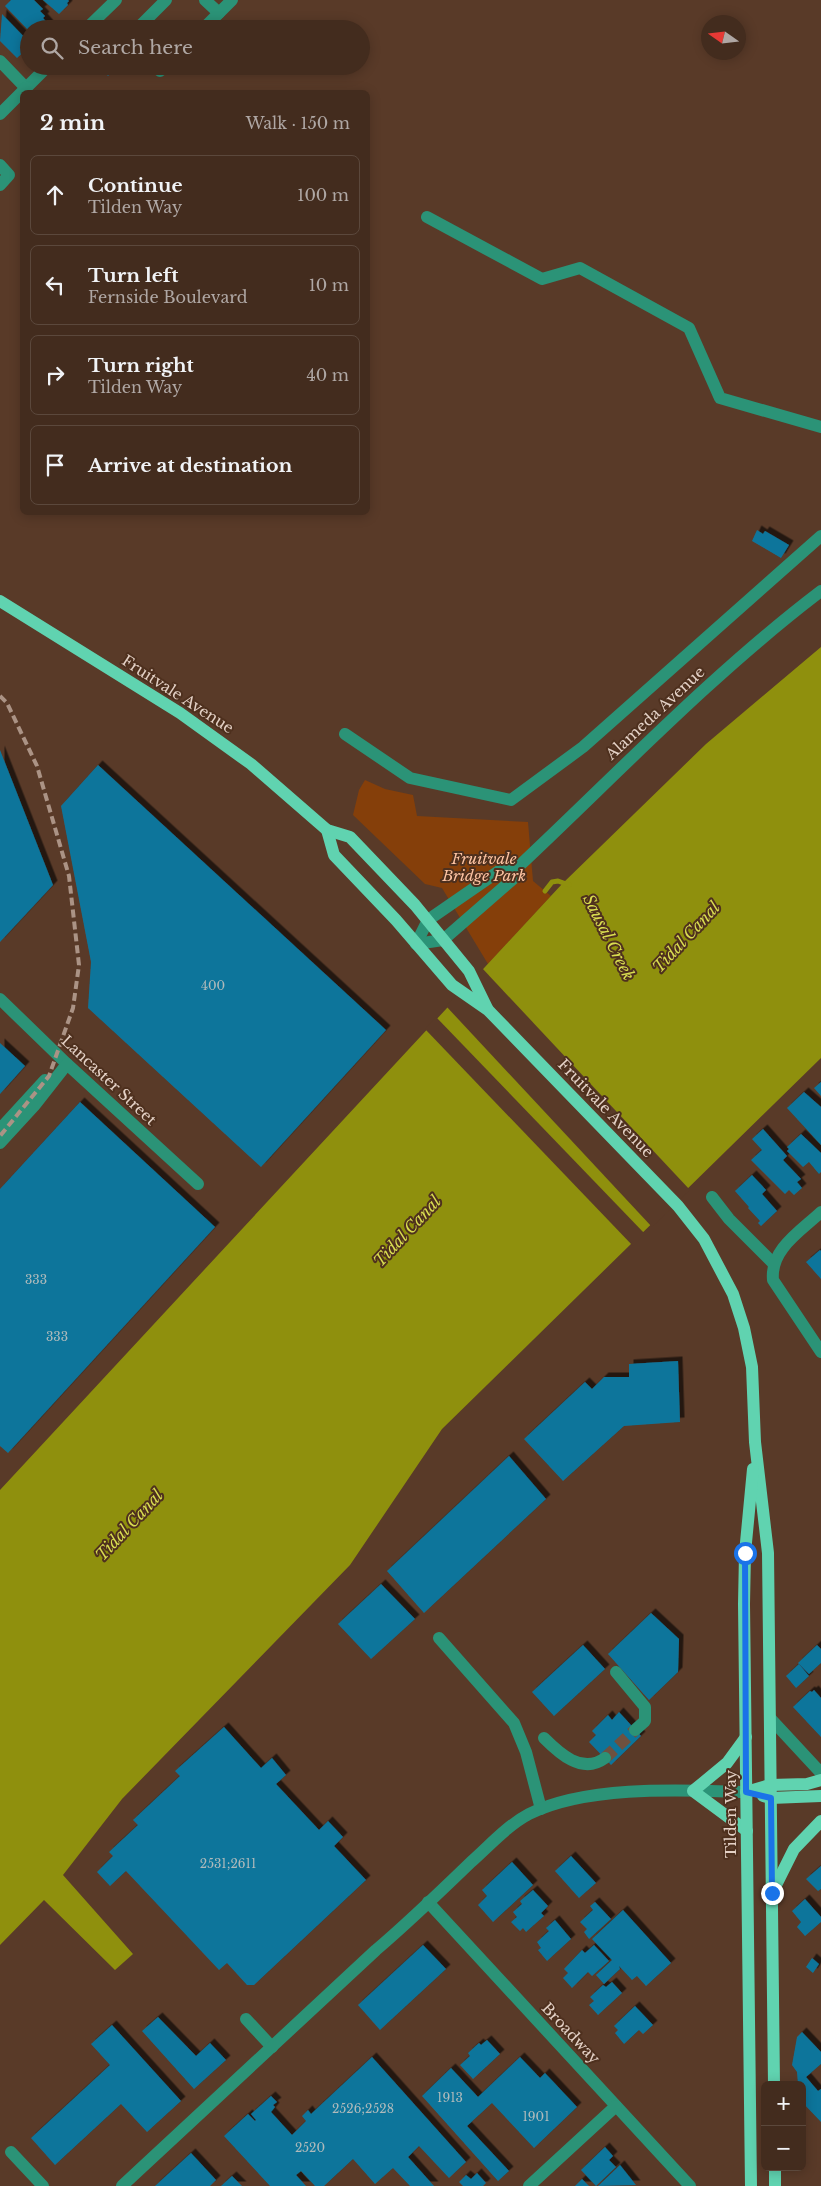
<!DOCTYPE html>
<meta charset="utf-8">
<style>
:root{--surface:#432c1e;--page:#4a3427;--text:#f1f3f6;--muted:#afa7a4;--line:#5b483c}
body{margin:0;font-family:"Libre Baskerville",serif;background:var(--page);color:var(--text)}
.controls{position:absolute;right:15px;bottom:15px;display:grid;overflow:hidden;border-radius:8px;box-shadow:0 2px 12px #0003}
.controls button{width:45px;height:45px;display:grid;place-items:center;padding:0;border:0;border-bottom:1px solid var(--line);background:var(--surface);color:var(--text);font:25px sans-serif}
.compass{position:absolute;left:701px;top:15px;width:45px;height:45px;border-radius:50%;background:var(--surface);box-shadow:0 2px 12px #0003;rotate:284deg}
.stop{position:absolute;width:15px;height:15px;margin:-11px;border:4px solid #1a73e8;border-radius:50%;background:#fff}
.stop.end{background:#1a73e8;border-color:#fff;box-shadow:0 1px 5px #0008}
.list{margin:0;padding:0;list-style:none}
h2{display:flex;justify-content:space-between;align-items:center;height:65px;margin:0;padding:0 20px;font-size:21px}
h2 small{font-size:16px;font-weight:400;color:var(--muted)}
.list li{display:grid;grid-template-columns:32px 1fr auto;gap:15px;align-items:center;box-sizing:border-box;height:80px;margin:0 10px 10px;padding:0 10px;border:1px solid var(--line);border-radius:8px}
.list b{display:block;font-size:19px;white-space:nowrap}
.list p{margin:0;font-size:16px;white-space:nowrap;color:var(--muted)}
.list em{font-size:16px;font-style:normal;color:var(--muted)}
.icon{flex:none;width:28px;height:28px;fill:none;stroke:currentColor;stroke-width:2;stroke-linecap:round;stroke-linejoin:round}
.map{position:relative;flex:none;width:821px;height:2186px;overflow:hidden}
.search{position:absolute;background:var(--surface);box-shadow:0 2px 12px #0003;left:20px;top:20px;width:350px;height:55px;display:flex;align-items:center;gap:12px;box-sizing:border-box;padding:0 18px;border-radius:28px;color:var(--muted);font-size:19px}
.panel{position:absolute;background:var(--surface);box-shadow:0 2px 12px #0003;left:20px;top:90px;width:350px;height:425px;border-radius:8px}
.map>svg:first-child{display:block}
</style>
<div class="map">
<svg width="821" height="2186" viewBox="0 0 821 2186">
<defs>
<filter id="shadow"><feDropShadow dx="4.5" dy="-4.5" stdDeviation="0" flood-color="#0009"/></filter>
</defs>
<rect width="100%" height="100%" fill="#593a28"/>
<polygon fill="#853f0a" points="365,780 385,789 413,795 417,816 528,822 533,881 551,896 488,964 442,888 425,884 353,815 359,790"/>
<polygon fill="#8f900d" points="821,647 821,1058 442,1429 350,1565 122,1799 63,1875 133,1954 115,1970 44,1900 0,1945 0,1490 562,884 706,744"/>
<g fill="#593a28">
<polygon points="482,968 690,1190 652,1227 446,1006"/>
<polygon points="436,1017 645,1234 633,1246 425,1029"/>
</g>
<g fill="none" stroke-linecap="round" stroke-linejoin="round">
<polyline stroke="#8f900d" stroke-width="5" points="545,891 552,882 558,881 569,885"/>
</g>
<g fill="#10759b" filter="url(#shadow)">
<polygon points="11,0 34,0 43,9 40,11 45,16 43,18 50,26 47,29 29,29 29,31 5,6"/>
<polygon points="43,0 68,0 69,1 67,3 68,5 59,14"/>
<polygon points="2,14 29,42 29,47 17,58 0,41"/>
<polygon points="99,66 118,66 108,76"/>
<polygon points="757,530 763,534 765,531 789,545 781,558 752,541"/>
<polygon points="0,750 53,885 0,942"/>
<polygon points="98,765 386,1030 261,1167 88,1008 91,962 61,806"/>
<polygon points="0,1043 25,1066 0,1094"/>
<polygon points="821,1082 821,1096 814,1088"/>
<polygon points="804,1092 821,1107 821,1145 787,1108"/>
<polygon points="80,1102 215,1227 8,1453 0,1446 0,1189"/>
<polygon points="763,1129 787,1156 783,1160 801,1179 797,1182 802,1188 794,1195 789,1190 785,1194 751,1160 762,1150 752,1139"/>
<polygon points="801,1134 821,1153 821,1172 819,1174 809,1162 803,1167 787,1151 789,1149 787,1147"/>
<polygon points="752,1175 766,1190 762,1194 777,1211 761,1226 758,1223 760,1221 748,1208 749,1207 735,1191"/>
<polygon points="820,1250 821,1251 821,1279 806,1262"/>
<polygon points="678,1361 680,1422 624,1426 563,1481 524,1439 585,1382 592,1389 604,1377 629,1377 629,1364"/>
<polygon points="509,1456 546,1499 424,1613 387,1571"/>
<polygon points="381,1584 415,1619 371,1659 338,1624"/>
<polygon points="651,1613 679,1639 678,1672 649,1700 608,1654"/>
<polygon points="583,1645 605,1669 554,1716 532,1692"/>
<polygon points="817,1645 821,1649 821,1663 809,1674 798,1663"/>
<polygon points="799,1664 809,1676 796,1688 786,1676"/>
<polygon points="814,1690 821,1698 821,1737 793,1707 810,1691 812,1692"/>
<polygon points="619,1712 641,1736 611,1765 589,1742 596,1735 592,1731 608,1715 612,1720"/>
<polygon points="224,1727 261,1768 272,1758 286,1775 276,1784 319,1830 328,1821 343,1837 334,1846 366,1880 254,1985 247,1985 227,1963 219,1970 126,1871 110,1886 97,1872 113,1856 109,1852 138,1825 133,1820 180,1776 175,1771"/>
<polygon points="571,1856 596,1883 579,1898 555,1871"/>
<polygon points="512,1862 533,1885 493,1922 478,1905 487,1896 482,1890"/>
<polygon points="821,1866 821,1889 818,1891 806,1879"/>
<polygon points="533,1890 548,1906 541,1913 544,1916 526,1932 523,1928 520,1931 511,1922 517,1917 513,1912 522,1904 520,1901"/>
<polygon points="805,1899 821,1917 821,1922 805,1936 797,1927 801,1922 792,1911"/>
<polygon points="595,1902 611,1919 589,1939 584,1932 587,1929 580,1922 593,1910 590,1906"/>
<polygon points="623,1910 671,1963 646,1986 637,1976 632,1980 619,1966 620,1969 604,1984 596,1975 612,1960 592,1939"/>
<polygon points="555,1920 571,1939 547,1961 538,1950 541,1948 537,1942 549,1931 546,1928"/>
<polygon points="423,1945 446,1969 380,2030 358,2005"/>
<polygon points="594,1945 609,1961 592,1976 588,1972 572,1988 563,1978 568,1973 564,1969 582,1950 585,1953"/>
<polygon points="812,1958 819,1964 813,1973 806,1967"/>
<polygon points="612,1982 622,1993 598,2015 589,2005 594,2001 590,1997 603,1985 606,1987"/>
<polygon points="635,2006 653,2025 643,2034 639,2030 624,2044 615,2033 618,2030 614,2026"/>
<polygon points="158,2017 196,2056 210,2043 226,2060 194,2089 142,2031"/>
<polygon points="112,2025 181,2101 147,2132 121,2104 55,2165 31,2138 110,2065 91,2044"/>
<polygon points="802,2032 821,2052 821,2064 806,2077 818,2091 821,2089 821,2122 802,2102 802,2085 798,2085 797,2072 792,2065 797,2037"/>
<polygon points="487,2040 500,2054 473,2079 460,2065 470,2056 468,2053 479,2043 481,2045"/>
<polygon points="372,2057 466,2162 449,2178 419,2146 408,2157 434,2186 410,2186 393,2168 375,2184 353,2159 324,2186 315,2186 301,2171 296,2175 306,2186 270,2186 224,2136 248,2114 255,2121 256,2120 251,2114 271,2096 277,2102 273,2105 275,2107 271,2112 292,2135 306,2121 302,2116 308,2110 311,2114"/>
<polygon points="520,2057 540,2078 545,2073 577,2107 534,2148 492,2103 467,2126 509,2171 498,2181 422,2096 451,2068 478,2097"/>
<polygon points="605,2147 613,2156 609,2160 616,2167 596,2186 581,2170"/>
<polygon points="191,2153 216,2180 210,2186 155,2186"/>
<polygon points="620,2165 636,2185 598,2186"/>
<polygon points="477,2173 486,2183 483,2186 463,2186 459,2182 466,2175 471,2179"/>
<polygon points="232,2176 242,2186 221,2186"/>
<polygon points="582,2179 589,2186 575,2186"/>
</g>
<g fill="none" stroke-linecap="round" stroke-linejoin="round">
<polyline stroke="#6e5140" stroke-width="12" stroke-dasharray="12 6" stroke-linecap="butt" points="605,1758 635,1730"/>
<g stroke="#2b9377" stroke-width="12">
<polyline points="205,0 219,13"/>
<polyline points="86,29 116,0"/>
<polyline points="137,29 166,0"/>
<polyline points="203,29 232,0"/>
<polyline points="0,61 26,88"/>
<polyline points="155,66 160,71 165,66"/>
<polyline points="0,114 48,66"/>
<polyline points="0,165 9,175 0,185"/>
<polyline points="427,217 542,279 580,268 689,328 720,398 821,427"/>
<polyline points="345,734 410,778 511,800 583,747 821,536"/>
<path d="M416,944L443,940L513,879L518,867C618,773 712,674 821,591"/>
<polyline points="416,944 428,920 499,871 518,867"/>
<polyline points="0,999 67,1064 198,1184"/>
<polyline points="0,1129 45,1080"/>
<polyline points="0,1143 34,1106 67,1064"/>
<polyline points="712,1197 729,1219 773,1263"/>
<path d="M821,1212C801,1231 770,1249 773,1280L821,1352"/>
<polyline points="439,1638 514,1723 526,1752 541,1809"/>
<polyline points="616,1672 645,1707 645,1721 635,1730"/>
<polyline points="770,1718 821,1773"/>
<path d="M544,1738C559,1753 582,1775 605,1758"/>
<polyline points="428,1902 690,2186"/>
<polyline points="246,2019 272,2047"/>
<polyline points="11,2152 43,2186"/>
<path d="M122,2186L376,1950C409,1922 440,1892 471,1862C489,1846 508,1825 529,1814C587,1785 682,1790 746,1792"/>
<polyline points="529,2186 616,2106"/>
</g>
<g stroke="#60d3b0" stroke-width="12">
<polyline points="0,601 180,713 251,764 327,830 350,837 415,905 469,971 487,1008"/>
<polyline points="327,830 334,855 396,920 452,985 488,1010 678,1206 704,1239 733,1294 744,1328 752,1367 755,1442 768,1553 774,2085"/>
<polyline points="746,1737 727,1763 693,1791 747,1831"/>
<polyline points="746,1792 770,1785 807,1784 821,1780"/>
<polyline points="763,1796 771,1798 821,1796"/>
<polyline points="774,1889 794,1849 821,1821"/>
<polyline points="775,2167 775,2186"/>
<polyline points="751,2186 744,1604 745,1553 753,1469"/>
</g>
<polyline stroke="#ab9385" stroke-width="4" stroke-dasharray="8 4" stroke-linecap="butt" points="0,696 7,703 37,766 69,876 79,965 73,1008 49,1076 0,1136"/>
</g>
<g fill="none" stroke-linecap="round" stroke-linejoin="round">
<polyline stroke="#1a73e8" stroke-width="6" points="745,1553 746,1792 771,1798 772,1893"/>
</g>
<g text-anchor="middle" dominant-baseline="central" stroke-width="4" stroke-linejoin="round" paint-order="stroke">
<g font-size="12" fill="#afbabb">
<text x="213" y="985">400</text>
<text x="36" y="1279">333</text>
<text x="57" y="1336">333</text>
<text x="228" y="1863">2531;2611</text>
<text x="450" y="2097">1913</text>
<text x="363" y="2108">2526;2528</text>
<text x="536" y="2116">1901</text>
<text x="310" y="2147">2520</text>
</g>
<g font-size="15" fill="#e4d1c6" stroke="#4e301e">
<text transform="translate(178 694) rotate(33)">Fruitvale Avenue</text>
<text transform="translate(655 713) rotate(-43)">Alameda Avenue</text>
<text transform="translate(109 1080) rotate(43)">Lancaster Street</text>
<text transform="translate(606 1108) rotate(46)">Fruitvale Avenue</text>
<text transform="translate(730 1814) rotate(-90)">Tilden Way</text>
<text transform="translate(571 2033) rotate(47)">Broadway</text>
</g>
<g font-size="15" font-style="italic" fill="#fec4a3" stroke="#4e301e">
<text x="484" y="858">Fruitvale<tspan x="484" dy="17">Bridge Park</tspan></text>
</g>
<g font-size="16" font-style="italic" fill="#d9dd50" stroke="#4e301e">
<text transform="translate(609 937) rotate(63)">Sausal Creek</text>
<text transform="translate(686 937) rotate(-47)">Tidal Canal</text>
<text transform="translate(407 1231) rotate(-47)">Tidal Canal</text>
<text transform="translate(129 1525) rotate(-47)">Tidal Canal</text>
</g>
</g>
</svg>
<div class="controls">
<button>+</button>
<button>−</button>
</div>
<svg class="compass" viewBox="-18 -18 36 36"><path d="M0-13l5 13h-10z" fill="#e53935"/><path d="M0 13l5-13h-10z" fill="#afa7a4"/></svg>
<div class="stop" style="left:745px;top:1553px"></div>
<div class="stop end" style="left:772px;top:1893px"></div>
<div class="search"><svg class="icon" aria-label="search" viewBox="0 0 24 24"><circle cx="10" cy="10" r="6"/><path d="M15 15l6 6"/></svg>Search here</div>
<section class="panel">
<h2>2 min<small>Walk · 150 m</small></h2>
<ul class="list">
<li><svg class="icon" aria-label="ahead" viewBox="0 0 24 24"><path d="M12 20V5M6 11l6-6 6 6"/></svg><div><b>Continue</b><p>Tilden Way</p></div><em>100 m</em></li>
<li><svg class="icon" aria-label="left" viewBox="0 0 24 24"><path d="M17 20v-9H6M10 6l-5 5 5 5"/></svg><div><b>Turn left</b><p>Fernside Boulevard</p></div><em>10 m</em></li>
<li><svg class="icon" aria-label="right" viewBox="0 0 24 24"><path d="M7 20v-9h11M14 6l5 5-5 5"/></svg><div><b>Turn right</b><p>Tilden Way</p></div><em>40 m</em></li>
<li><svg class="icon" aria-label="arrive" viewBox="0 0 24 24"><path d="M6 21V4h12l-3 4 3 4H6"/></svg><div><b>Arrive at destination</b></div></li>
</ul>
</section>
</div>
